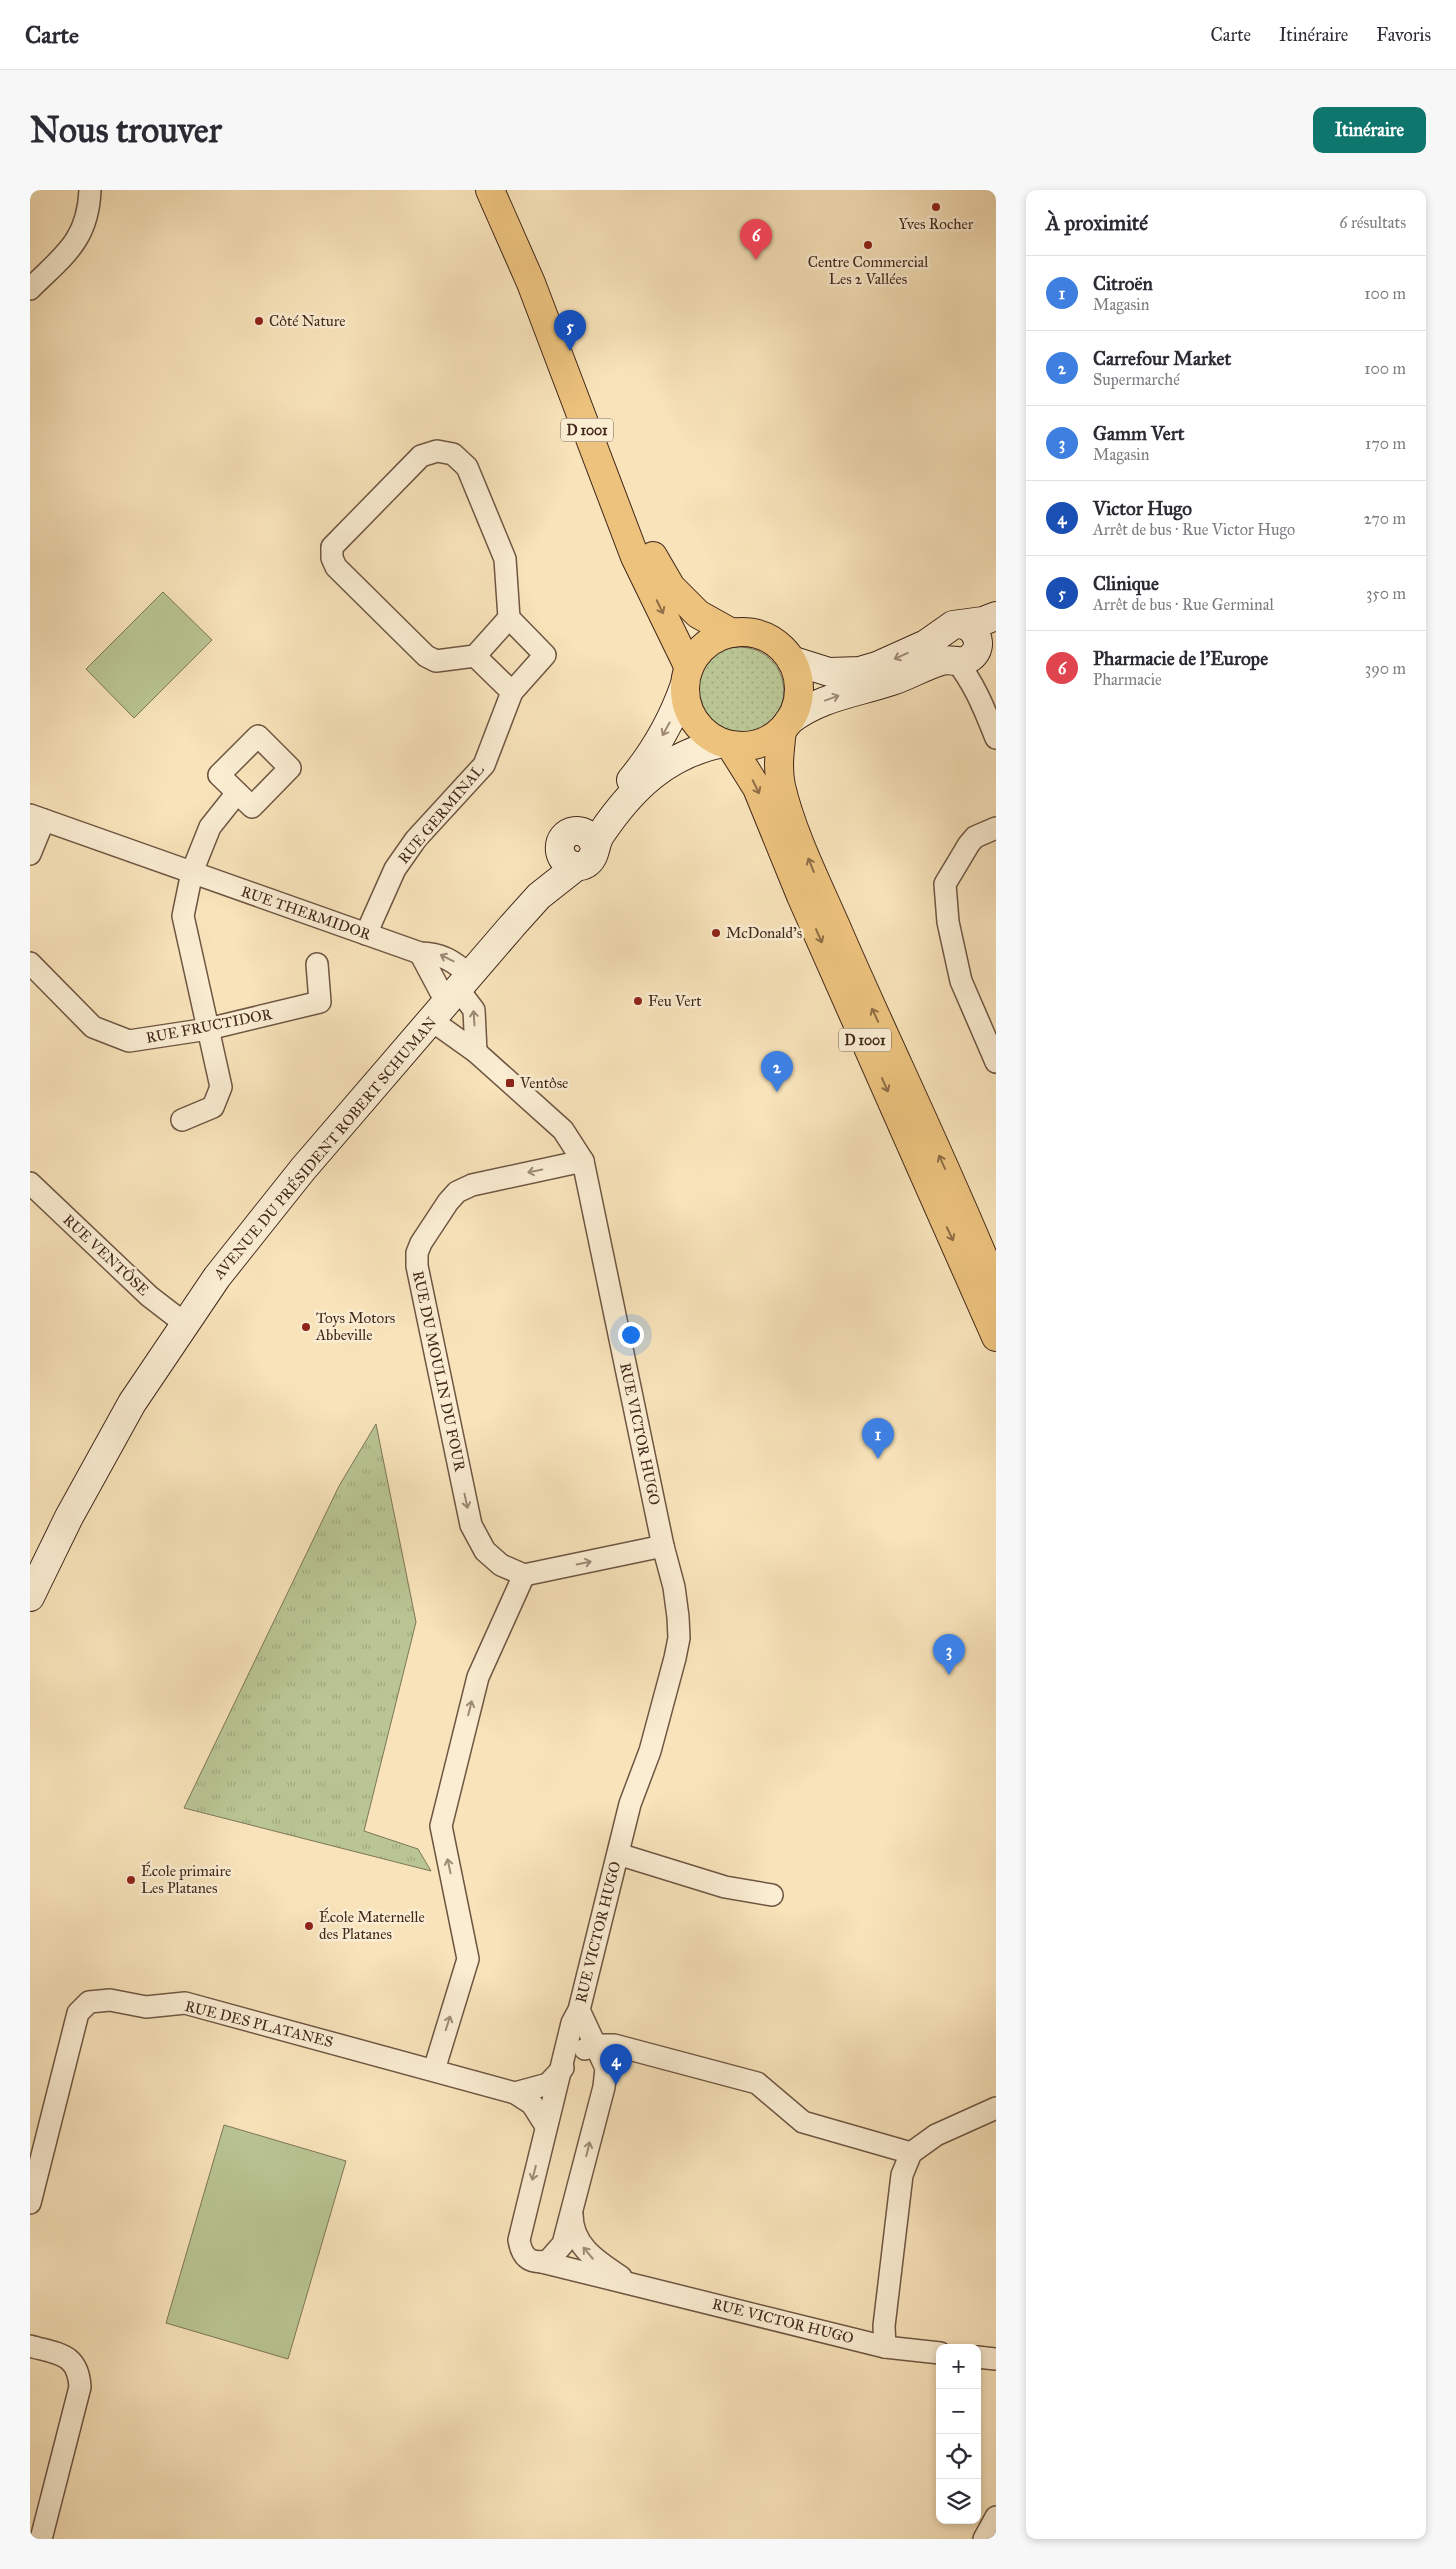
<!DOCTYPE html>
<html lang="fr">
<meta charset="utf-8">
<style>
:root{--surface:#fff;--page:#f7f7f7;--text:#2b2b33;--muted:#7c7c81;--line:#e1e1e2;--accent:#0f766e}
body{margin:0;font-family:"IM FELL Great Primer",serif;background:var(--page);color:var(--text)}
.controls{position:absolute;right:15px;bottom:15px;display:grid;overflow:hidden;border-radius:10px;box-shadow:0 2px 8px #0003}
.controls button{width:45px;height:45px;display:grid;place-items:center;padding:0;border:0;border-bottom:1px solid var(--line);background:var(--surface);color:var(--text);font:25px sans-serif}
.you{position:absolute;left:600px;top:1144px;width:18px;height:18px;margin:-12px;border:4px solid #fff;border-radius:50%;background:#1a73e8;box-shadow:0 0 0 8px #1a73e833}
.badge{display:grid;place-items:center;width:32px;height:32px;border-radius:50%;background:var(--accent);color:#fff;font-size:16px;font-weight:700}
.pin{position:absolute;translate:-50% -41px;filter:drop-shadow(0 1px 2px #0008)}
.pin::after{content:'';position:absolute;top:26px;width:18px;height:15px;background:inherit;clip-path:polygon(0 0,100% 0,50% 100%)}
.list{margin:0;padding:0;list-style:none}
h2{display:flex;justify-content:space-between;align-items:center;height:65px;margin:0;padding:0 20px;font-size:21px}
h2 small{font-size:16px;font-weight:400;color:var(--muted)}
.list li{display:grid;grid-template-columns:32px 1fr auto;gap:15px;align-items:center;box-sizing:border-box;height:75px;padding:0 20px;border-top:1px solid var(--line)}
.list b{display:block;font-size:19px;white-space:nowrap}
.list p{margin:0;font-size:16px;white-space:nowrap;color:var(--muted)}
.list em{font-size:16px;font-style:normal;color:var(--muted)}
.icon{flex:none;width:28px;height:28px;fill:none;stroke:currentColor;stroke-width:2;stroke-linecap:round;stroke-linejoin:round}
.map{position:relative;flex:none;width:966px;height:2349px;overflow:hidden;border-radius:10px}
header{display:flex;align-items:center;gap:30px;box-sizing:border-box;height:70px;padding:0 25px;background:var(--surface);border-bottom:1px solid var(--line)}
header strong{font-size:24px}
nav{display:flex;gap:28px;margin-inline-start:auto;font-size:18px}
.intro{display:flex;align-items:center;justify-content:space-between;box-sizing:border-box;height:120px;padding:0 30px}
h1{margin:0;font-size:35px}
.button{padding:12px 22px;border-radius:10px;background:var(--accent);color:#fff;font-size:18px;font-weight:700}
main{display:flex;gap:30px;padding:0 30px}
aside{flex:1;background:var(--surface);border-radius:10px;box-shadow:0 2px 8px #0003}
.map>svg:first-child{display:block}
</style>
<header>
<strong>Carte</strong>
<nav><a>Carte</a><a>Itinéraire</a><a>Favoris</a></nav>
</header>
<div class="intro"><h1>Nous trouver</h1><a class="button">Itinéraire</a></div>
<main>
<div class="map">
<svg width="966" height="2349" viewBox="0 0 966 2349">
<defs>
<pattern id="grass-dots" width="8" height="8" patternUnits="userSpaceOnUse" patternTransform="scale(1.25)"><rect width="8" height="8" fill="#b9c593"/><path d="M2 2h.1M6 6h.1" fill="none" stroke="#a0a97e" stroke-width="1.8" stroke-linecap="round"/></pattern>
<pattern id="park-tufts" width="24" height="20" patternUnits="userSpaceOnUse" patternTransform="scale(1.25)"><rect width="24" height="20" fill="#b9c593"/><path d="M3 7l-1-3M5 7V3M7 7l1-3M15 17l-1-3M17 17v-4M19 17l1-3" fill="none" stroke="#a0a97e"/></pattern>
</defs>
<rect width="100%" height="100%" fill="#f8e3ba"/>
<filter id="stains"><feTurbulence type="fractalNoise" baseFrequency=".004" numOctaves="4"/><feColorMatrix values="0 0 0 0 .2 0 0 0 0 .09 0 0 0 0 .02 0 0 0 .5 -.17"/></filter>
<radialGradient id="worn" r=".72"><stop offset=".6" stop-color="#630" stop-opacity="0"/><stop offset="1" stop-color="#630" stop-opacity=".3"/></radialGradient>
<circle fill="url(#grass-dots)" stroke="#7d7657" cx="710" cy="501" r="44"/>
<polygon fill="url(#park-tufts)" stroke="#7d7657" points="346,1234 386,1432 334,1641 388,1659 401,1681 154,1618 309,1296"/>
<g fill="#b9c593" stroke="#7d7657">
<polygon points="133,402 182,450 104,528 56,479"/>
<polygon points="194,1935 316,1971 258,2169 136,2133"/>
</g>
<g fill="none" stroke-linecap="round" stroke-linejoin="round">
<g stroke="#6f5643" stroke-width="24">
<g id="street">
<path d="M0,99C33,66 58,51 60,0"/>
<polygon points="407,261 423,264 437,277 475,369 479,428 445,466 406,471 396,466 306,377 302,368 302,357 391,266"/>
<polyline points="445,466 482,502 515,465 479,428"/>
<path d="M926,471C945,494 955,521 966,548"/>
<polygon points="228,546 260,578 222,617 189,585"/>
<path d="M0,625L390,763C411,763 424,771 439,785"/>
<polyline points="966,638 945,647 939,654 915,694 918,732 931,791 966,872"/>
<polyline points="0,664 14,630"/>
<polyline points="336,744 365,679 386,649 454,575 482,502"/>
<polyline points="390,763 416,812"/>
<polyline points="0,773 63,837 99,851 178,839 290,812 287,774"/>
<polyline points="428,799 444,820 446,862"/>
<path d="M401,830L446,862L533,940L553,971L633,1356L644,1397L648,1427L649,1448L645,1468L620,1561L600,1614L549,1820L542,1833L489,2050C492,2068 500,2074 518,2071L533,2054L574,1897L576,1878L549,1820"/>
<polyline points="152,930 183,917 191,897 153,726 162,682 180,637 207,603"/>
<polyline points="553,971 442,995 427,1002 418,1012 391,1053 387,1063 387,1076 441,1335 455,1361 471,1375 494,1385 633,1356"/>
<polyline points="0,993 119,1106 154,1133"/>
<polyline points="588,1664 695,1697 742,1705"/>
<polyline points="555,1859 569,1855 584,1855 727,1893 773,1932 881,1963"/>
<polyline points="404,1880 438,1769 411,1636 448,1487 494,1385"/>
<polyline points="485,1903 518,1894 533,1878"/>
<polyline points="0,2013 48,1823 59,1812 80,1810 116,1817 155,1813 485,1903 502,1914 516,1936"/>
<path d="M542,2024C542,2056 567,2071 591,2087"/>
<polyline points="512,2072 855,2157 910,2163"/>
<path d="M0,2156C28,2164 48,2163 50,2197L11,2349"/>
<polyline points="855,2157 854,2136 872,1985 881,1963 906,1945 966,1918"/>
<polyline points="947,2167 966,2169"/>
<polyline points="954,2349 966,2327"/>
</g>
</g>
<g stroke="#41271b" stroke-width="30">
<g id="secondary">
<polyline points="761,470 799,482 830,481 847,476 896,454 923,435 953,431 966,426"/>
<path d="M759,531C789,507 826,503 862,491C878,486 894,476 911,471C921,468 931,475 940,468C954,458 948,441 935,435"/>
<path d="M601,590C625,561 643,529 655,494"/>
<path d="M565,658C560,632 527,638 530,661C532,673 546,680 556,674C567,667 564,654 571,644C602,598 636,565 692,553"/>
<polyline points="0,1407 39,1327 102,1213 187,1087 273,979 482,736 509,706 547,676"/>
</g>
</g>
<g stroke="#41271b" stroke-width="30">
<g id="primary">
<polyline points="460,0 501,93 605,367 659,478"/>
<polyline points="623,366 641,397 668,424 702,443"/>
<circle cx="712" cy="499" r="57"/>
<path d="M752,540C750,559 747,577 751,596C762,645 791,701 811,748C862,865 918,979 966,1098"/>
<polyline points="700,555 727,598 771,706 966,1147"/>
</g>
</g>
<use href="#street" stroke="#faedd2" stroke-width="21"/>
<use href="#secondary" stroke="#faedd2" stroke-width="28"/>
<use href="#primary" stroke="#ecc27d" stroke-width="28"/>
</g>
<defs><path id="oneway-shaft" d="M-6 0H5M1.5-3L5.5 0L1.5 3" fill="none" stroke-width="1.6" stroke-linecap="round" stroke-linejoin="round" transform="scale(1.25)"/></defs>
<g stroke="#8e6d47">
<use href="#oneway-shaft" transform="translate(630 417) rotate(64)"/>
<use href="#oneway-shaft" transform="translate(726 597) rotate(64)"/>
<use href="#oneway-shaft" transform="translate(781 675) rotate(-112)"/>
<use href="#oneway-shaft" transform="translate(789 746) rotate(66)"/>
<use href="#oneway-shaft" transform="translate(845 825) rotate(-115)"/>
<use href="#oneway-shaft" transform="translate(855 895) rotate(66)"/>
<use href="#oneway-shaft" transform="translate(912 972) rotate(-114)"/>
<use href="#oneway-shaft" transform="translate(920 1044) rotate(65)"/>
</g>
<g stroke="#9e8a76">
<use href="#oneway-shaft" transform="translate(871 466) rotate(156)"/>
<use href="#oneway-shaft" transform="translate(802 508) rotate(-20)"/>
<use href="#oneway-shaft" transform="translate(636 539) rotate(119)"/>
<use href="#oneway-shaft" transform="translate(417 768) rotate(-154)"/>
<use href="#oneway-shaft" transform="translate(444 828) rotate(-94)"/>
<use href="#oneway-shaft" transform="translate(505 981) rotate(168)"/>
<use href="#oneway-shaft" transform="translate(436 1311) rotate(78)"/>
<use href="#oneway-shaft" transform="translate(554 1373) rotate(-12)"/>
<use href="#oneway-shaft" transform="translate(440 1518) rotate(-76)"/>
<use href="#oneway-shaft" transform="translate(419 1676) rotate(-102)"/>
<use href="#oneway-shaft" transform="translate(418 1833) rotate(-72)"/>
<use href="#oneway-shaft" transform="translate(558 1959) rotate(-76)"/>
<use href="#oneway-shaft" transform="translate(504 1983) rotate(104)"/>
<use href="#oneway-shaft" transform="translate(558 2063) rotate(-130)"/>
</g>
<g fill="#8f2418" stroke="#faedd2" stroke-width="2">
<circle cx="906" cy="17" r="5"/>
<circle cx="838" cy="55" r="5"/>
<circle cx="229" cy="131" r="5"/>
<circle cx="686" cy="743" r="5"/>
<circle cx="608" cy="811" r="5"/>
<rect x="475" y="888" width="10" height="10" rx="2.5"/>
<circle cx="276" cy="1137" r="5"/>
<circle cx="101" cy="1690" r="5"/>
<circle cx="279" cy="1736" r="5"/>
</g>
<g text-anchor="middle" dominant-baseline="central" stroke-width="5" stroke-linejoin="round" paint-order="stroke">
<g fill="#faedd2" stroke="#786252" stroke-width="1">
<rect x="531" y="228.5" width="52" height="23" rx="4"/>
<rect x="809" y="838.5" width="52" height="23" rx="4"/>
</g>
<g font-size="14" font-weight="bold" fill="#41271b">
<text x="557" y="240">D 1001</text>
<text x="835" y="850">D 1001</text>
</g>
<g font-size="15" fill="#41271b" stroke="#faedd2" text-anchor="start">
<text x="906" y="34" text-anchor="middle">Yves Rocher</text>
<text x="838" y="72" text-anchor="middle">Centre Commercial<tspan x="838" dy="17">Les 2 Vallées</tspan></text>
<text x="239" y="131">Côté Nature</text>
<text x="696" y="743">McDonald's</text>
<text x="618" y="811">Feu Vert</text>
<text x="490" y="893">Ventôse</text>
<text x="286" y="1128">Toys Motors<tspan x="286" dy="17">Abbeville</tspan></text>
<text x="111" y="1681">École primaire<tspan x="111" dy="17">Les Platanes</tspan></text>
<text x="289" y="1727">École Maternelle<tspan x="289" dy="17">des Platanes</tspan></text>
</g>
<g font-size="15" fill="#41271b" stroke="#faedd2">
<text transform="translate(411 624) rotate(-50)">RUE GERMINAL</text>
<text transform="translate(276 723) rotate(19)">RUE THERMIDOR</text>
<text transform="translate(179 836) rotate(-11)">RUE FRUCTIDOR</text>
<text transform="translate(295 958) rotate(-50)">AVENUE DU PRÉSIDENT ROBERT SCHUMAN</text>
<text transform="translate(76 1065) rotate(43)">RUE VENTÔSE</text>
<text transform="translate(409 1181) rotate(78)">RUE DU MOULIN DU FOUR</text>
<text transform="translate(610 1244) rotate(78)">RUE VICTOR HUGO</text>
<text transform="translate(568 1742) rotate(-76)">RUE VICTOR HUGO</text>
<text transform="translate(229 1834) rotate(14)">RUE DES PLATANES</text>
<text transform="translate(753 2131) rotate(14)">RUE VICTOR HUGO</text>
</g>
</g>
<rect width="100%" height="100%" filter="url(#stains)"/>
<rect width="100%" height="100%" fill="url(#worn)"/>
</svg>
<div class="controls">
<button>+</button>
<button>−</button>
<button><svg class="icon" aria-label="locate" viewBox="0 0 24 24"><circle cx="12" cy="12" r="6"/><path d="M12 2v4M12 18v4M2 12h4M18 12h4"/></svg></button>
<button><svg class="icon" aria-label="layers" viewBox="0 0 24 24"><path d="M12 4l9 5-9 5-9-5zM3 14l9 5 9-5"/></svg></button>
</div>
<div class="you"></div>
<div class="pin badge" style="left:848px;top:1269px;background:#3f7fe0">1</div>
<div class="pin badge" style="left:747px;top:902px;background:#3f7fe0">2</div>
<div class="pin badge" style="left:919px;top:1485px;background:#3f7fe0">3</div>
<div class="pin badge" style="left:586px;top:1895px;background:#1a4fb4">4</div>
<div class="pin badge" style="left:540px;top:161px;background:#1a4fb4">5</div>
<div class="pin badge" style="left:726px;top:70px;background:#e0444e">6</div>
</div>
<aside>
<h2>À proximité<small>6 résultats</small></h2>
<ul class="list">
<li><span class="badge" style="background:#3f7fe0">1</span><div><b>Citroën</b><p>Magasin</p></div><em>100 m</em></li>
<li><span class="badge" style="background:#3f7fe0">2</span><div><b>Carrefour Market</b><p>Supermarché</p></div><em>100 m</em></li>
<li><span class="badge" style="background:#3f7fe0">3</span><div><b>Gamm Vert</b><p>Magasin</p></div><em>170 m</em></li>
<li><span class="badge" style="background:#1a4fb4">4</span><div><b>Victor Hugo</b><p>Arrêt de bus · Rue Victor Hugo</p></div><em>270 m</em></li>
<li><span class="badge" style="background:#1a4fb4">5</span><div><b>Clinique</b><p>Arrêt de bus · Rue Germinal</p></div><em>350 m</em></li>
<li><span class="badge" style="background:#e0444e">6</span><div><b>Pharmacie de l'Europe</b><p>Pharmacie</p></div><em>390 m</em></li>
</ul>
</aside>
</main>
